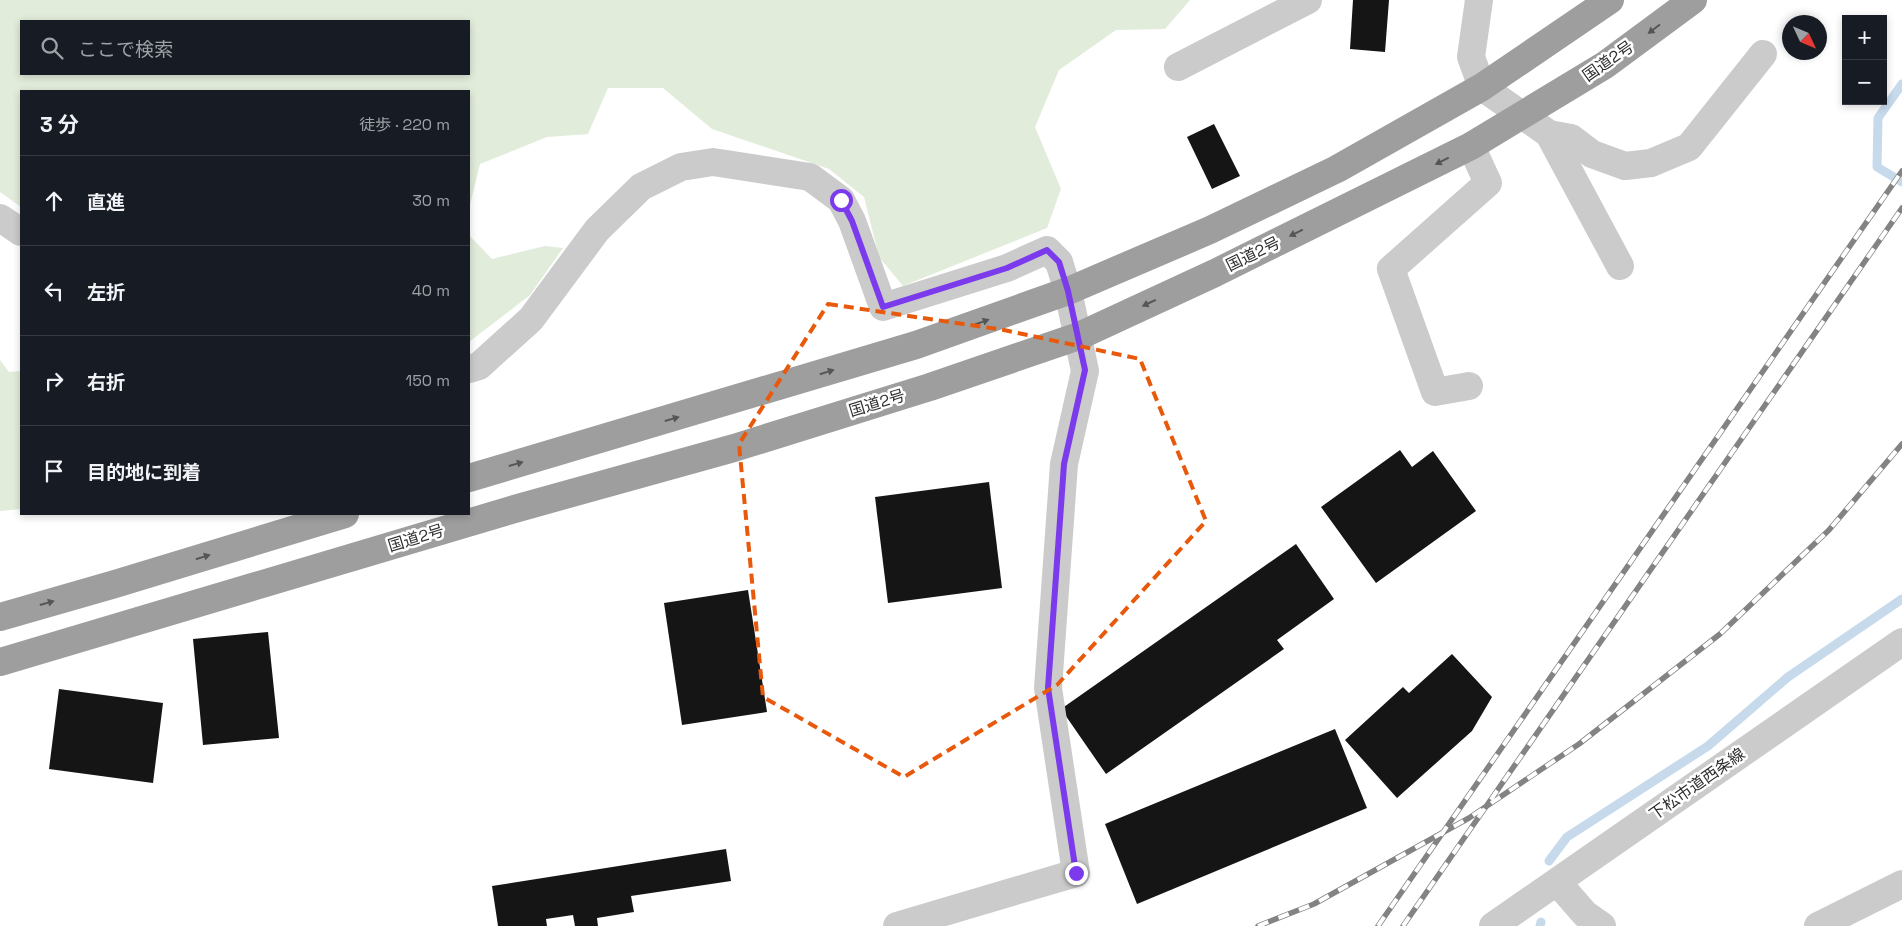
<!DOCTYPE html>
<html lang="ja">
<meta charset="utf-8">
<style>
:root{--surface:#171b24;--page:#20242c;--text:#f1f3f6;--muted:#9ea1a6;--line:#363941}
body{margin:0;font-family:"Space Grotesk","Noto Sans JP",sans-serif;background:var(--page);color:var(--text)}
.controls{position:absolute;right:15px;top:15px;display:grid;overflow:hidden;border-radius:0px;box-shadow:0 2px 8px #0003}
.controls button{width:45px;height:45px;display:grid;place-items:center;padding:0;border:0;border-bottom:1px solid var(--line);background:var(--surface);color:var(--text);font:25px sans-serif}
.compass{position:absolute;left:1782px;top:15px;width:45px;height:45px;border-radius:50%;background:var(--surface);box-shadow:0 2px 8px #0003;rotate:134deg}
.stop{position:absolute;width:15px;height:15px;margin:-11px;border:4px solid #7c3aed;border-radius:50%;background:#fff}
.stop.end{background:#7c3aed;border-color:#fff;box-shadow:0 1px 5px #0008}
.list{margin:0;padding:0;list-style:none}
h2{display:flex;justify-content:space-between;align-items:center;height:65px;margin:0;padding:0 20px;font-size:21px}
h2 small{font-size:16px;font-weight:400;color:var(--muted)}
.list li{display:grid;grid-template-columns:32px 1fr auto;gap:15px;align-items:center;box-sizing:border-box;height:90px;padding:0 20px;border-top:1px solid var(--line)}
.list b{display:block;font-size:19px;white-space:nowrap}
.list em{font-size:16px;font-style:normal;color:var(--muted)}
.icon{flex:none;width:28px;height:28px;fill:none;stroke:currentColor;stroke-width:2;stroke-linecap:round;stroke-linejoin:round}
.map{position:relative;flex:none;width:1902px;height:926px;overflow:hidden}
.search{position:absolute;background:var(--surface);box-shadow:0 2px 8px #0003;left:20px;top:20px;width:450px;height:55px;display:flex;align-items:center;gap:12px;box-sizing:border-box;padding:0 18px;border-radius:0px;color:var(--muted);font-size:19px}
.panel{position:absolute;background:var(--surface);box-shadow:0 2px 8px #0003;left:20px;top:90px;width:450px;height:425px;border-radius:0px}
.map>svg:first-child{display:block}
</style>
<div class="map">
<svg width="1902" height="926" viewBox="0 0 1902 926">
<rect width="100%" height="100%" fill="#fff"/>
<g fill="#e2ecda" fill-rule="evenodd">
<path d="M0,0H1190L1165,29L1116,30L1059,70L1035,127L1061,189L1047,228L903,286L879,257L864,197L829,169L712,129L663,88H608L588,134L547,137L480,164L469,209V91H21V207L0,192ZM21,21H469V74H21Z"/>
<polygon points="469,235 492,259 545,246 563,248 530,295 469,342"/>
<polygon points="0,360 9,372 21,371 21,509 0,511"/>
</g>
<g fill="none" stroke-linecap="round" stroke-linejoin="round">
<g stroke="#c6daec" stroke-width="9">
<polyline points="1902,84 1878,118 1877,167 1902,182"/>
<polyline points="1549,861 1567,837 1708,746 1788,677 1902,599"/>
<polyline points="1540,926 1541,922"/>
</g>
</g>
<g fill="#151515">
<polygon points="1353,0 1389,0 1385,52 1350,49"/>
<polygon points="1214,124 1240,176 1212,189 1187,137"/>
<polygon points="1400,450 1412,467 1433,451 1476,511 1376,583 1321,507"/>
<polygon points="989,482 1002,588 888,603 875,497"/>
<polygon points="1296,544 1334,599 1277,640 1284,649 1106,774 1061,709"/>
<polygon points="748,590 767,712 682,725 664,603"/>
<polygon points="268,632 279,738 203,745 193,639"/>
<polygon points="1452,654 1492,697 1472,731 1397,798 1345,740 1403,687 1409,693"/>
<polygon points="59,689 163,703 153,783 49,769"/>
<polygon points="1335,729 1367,808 1137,904 1105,824"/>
<polygon points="726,849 731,881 631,896 634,912 597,918 598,926 575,926 573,915 546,919 547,926 498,926 492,886"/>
</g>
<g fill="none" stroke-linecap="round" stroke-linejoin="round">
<g stroke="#cbcbcb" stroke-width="28">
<polyline points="1479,0 1471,57 1482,87 1549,134 1620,266"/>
<polyline points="1178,67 1308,0"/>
<polyline points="1549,134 1571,138 1592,154 1625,166 1651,163 1689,147 1763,54"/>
<polyline points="0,218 21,232"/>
<polyline points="469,369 479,366 531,319 597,230 641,187 681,167 713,162 810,177 841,200 852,221 883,307 1007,268 1047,250 1059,262 1068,291 1085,371 1064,464 1048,688 1076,873 897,926"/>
<polyline points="1469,386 1435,392 1391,269 1488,183 1471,146"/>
<polyline points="1557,882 1585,914 1602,926"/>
<polyline points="1818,926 1902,884"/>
</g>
<polyline stroke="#cbcbcb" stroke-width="28" points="1493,926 1902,642"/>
<g stroke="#9e9e9e" stroke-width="28">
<polyline points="469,478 916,345 1068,291 1210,230 1337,169 1482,87 1610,0"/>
<polyline points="0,617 115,584 345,514"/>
<polyline points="0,662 518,508 734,448 930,387 1079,336 1215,273 1471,146 1605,65 1693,0"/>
</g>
<g stroke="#838383" stroke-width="5.5">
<g id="rail">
<polyline points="1258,926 1314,904 1469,818 1579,744 1720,634 1829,530 1902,444"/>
<polyline points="1378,926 1902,171"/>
<polyline points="1403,926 1902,208"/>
</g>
</g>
<use href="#rail" stroke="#fff" stroke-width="4" stroke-dasharray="11" stroke-linecap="butt"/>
</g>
<defs><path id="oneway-solid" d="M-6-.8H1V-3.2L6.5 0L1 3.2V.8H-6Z" transform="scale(1.25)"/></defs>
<g fill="#555">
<use href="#oneway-solid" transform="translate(1654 29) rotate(143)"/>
<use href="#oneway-solid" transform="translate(1442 161) rotate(153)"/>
<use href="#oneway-solid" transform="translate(1296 233) rotate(154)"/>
<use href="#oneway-solid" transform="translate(1149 303) rotate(155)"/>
<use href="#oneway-solid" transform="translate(982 322) rotate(-19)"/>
<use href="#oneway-solid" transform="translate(827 372) rotate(-17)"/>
<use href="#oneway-solid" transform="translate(672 419) rotate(-16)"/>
<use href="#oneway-solid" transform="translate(516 464) rotate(-16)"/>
<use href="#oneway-solid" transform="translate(203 557) rotate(-17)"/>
<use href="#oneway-solid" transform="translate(47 603) rotate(-16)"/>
</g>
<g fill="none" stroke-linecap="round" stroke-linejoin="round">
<polyline stroke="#7c3aed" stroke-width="6" points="841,200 852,221 883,307 1007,268 1047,250 1059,262 1068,291 1085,370 1064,464 1048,688 1076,873"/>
</g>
<path fill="none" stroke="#e8590c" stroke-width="4" stroke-dasharray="10 6" stroke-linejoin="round" d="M828,304L1004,330L1140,359L1206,521L1057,685L904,777L763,697L739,444Z"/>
<g text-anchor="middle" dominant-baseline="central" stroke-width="5" stroke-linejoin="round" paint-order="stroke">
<g font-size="16" fill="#2e2e2e" stroke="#fff">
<text transform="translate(1608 61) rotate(-35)">国道2号</text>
<text transform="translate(1253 254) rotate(-26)">国道2号</text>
<text transform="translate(877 403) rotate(-17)">国道2号</text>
<text transform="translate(416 538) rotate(-17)">国道2号</text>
<text transform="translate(1697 784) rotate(-35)">下松市道西条線</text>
</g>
</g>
</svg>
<div class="controls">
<button>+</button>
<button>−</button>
</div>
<svg class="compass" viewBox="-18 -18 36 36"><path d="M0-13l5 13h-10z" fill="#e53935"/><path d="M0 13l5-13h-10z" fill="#9ea1a6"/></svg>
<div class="stop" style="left:841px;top:200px"></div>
<div class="stop end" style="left:1076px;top:873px"></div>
<div class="search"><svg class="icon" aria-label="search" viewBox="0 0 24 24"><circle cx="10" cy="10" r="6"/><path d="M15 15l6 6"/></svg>ここで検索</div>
<section class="panel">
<h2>3 分<small>徒歩 · 220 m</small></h2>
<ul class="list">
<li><svg class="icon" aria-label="ahead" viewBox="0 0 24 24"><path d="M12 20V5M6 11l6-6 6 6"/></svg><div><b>直進</b></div><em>30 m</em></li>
<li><svg class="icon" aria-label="left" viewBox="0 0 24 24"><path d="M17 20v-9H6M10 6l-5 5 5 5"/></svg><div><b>左折</b></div><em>40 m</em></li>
<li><svg class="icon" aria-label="right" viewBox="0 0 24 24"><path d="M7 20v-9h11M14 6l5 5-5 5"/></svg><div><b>右折</b></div><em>150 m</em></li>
<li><svg class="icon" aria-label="arrive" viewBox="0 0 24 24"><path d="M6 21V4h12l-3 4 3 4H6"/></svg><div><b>目的地に到着</b></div></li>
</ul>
</section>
</div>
